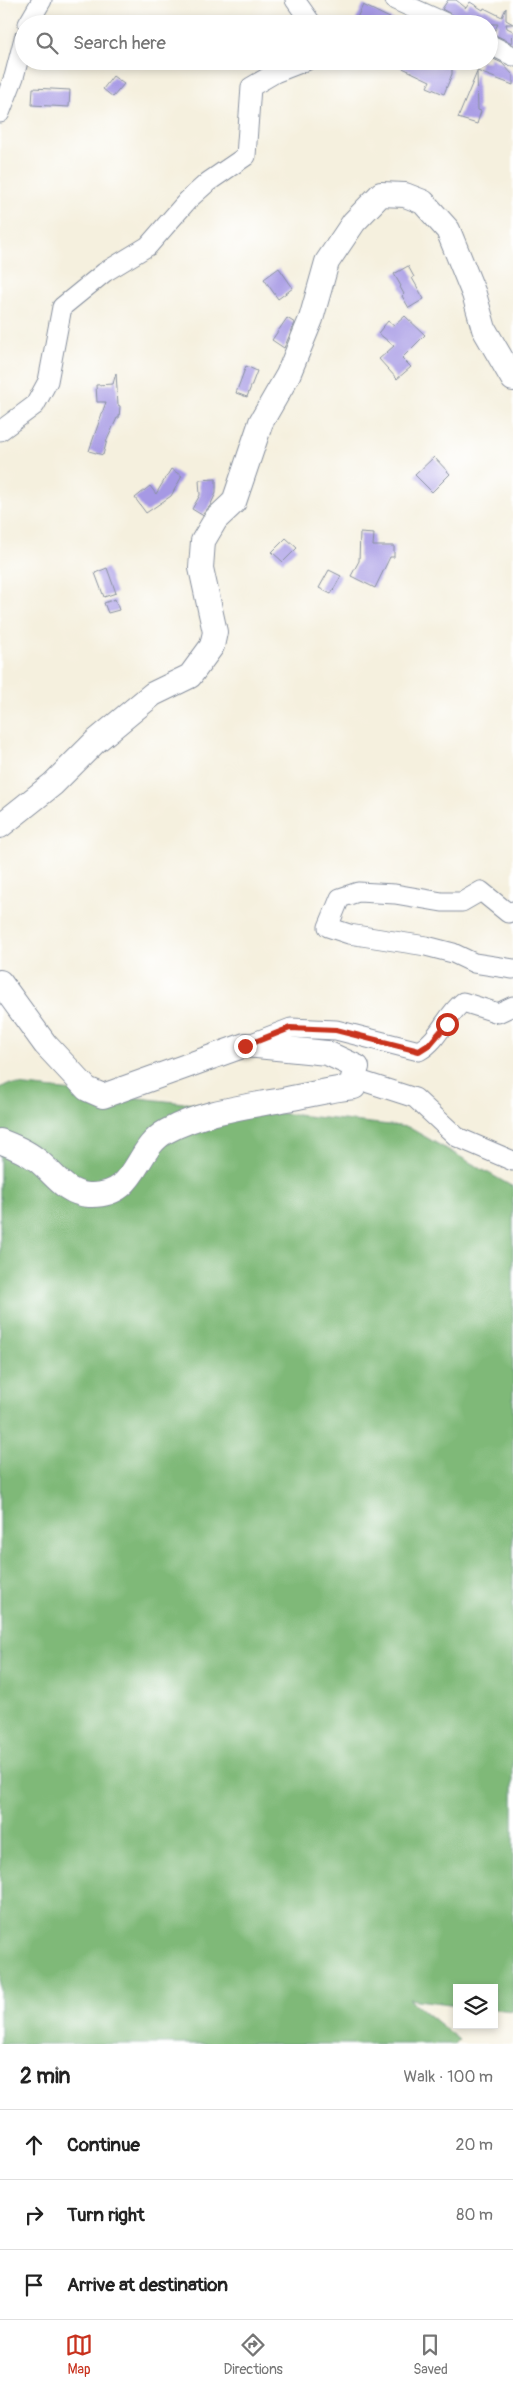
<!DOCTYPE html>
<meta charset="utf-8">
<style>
:root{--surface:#fff;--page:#f2f2f2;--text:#222;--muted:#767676;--line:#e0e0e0;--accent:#c8321e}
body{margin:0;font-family:Pangolin,sans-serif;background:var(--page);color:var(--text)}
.controls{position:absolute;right:15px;bottom:15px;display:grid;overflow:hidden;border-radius:0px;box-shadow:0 2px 8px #0003}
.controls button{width:45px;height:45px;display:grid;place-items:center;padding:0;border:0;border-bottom:1px solid var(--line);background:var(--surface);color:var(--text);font:25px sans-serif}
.stop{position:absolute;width:15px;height:15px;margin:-11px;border:4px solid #c8321e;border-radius:50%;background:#fff}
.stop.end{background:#c8321e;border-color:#fff;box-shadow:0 1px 5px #0008}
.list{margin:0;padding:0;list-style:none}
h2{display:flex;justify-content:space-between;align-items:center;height:65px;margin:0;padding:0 20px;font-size:21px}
h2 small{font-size:16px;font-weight:400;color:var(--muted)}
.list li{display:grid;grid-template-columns:32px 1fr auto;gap:15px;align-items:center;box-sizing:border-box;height:70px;padding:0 20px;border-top:1px solid var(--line)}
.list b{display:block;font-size:19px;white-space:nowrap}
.list em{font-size:16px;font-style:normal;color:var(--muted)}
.icon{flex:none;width:28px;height:28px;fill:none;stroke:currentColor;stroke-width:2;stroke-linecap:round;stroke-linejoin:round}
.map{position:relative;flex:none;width:513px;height:2044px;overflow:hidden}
.search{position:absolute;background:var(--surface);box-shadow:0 2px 8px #0003;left:15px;right:15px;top:15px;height:55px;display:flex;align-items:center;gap:12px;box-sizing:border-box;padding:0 18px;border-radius:28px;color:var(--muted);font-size:19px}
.sheet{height:275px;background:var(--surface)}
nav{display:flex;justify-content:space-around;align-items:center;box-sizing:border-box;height:70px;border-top:1px solid var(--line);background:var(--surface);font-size:14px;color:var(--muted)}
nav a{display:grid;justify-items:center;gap:2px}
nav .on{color:var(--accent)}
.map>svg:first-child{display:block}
</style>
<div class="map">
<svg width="513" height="2044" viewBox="0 0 513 2044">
<rect width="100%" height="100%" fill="#fff"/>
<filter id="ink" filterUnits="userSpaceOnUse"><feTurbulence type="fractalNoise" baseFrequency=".02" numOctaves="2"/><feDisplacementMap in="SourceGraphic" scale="10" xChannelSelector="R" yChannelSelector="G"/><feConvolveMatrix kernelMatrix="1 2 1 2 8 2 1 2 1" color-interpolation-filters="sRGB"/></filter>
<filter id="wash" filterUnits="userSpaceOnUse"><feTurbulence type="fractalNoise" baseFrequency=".0096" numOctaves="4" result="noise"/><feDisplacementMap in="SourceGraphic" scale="20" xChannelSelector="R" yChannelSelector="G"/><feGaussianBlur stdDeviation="1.12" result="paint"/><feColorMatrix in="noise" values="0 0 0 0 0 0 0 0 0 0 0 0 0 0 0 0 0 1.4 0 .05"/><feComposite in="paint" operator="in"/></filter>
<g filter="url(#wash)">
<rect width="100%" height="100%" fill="#f5f0de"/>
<polygon fill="#7fb978" stroke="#4d746b" points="8,1084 408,1127 513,1187 513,2011 494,2009 494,1988 457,1988 457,2005 409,1999 459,2040 455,2044 0,2044 0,1088"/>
<g id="blocks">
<g fill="#a699e4">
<polygon points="448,0 456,0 466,8 470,2 483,10 484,8 502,17 506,8 506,20 513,24 506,24 507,28 513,31 512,43 493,34 498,24 480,24 471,19 468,24 442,9"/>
<polygon points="363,5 402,24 354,24"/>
<polygon points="489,57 502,63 513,75 513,85 477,71 481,61 489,61"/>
<polygon points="388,61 432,61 452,69 452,74 444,94 427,87 430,81"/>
<polygon points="477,72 478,110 481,111 477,124 458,118"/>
<polygon points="113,76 124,84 113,97 103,89"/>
<polygon points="33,88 70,90 69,107 32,105"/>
<polygon points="408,266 414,277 412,278 424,299 409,308 402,296 404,294 400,287 401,286 394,274"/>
<polygon points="279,268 293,288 278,299 264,279"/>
<polygon points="405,316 425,335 402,358 411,367 397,379 379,359 394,346 378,333 388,321 394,326"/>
<polygon points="287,318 295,323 284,348 272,340"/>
<polygon points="246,366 257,371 247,397 236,393"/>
<polygon points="116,373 118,405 120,406 119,418 117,418 107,440 103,455 89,451 106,402 97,402 96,385 113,384"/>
<polygon points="434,457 450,474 432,492 415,475"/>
<polygon points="171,469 182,476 171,496 146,513 135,498 150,486 156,494"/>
<polygon points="216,479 216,493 210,506 202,515 192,509 200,495 199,480"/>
<polygon points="360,533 374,534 373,546 394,546 394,557 390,557 375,588 351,576 359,561"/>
<polygon points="286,538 297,548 283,562 272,552"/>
<polygon points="107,568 116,593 104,597 95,573"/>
<polygon points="329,570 341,576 331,594 319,588"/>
<polygon points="115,599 119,610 108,613 104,603"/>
</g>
</g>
</g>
<g filter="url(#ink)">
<use href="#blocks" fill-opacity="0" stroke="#88909e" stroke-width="1"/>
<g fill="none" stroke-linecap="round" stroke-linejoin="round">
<g stroke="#88909e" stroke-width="21">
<g id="minor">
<polyline points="295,0 312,24"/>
<polyline points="395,0 448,24"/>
<polyline points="28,24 42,0"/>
<polyline points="489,44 513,56"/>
<polyline points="0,113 14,77 24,38"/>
<polyline points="0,431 35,405 48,381 62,307 105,272 148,246 188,200 208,182 246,156 251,87 275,73 306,61"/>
<polyline points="513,911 508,913 481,891 462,902 442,902 395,894 358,892 340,898 328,927 349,934 426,946 453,953 474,963 513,969"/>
<path d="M249,1044L291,1028L336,1030L419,1051C440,1039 445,1016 463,1002L498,1013L513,1006"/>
<polyline points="353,1078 415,1098 457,1137 513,1161"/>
</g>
</g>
<g stroke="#88909e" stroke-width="26">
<g id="major">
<polyline points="0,826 53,784 95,742 153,694 190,676 212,646 215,632 201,568 203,541 216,519 234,502 261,422 288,375 311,319 327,262 354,222 381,194 405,195 423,202 448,230 474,294 484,329 513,379"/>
<path d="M0,982L45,1044L87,1089L103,1096L245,1045L327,1053L357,1067L353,1078L354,1087C331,1089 310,1095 287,1099C246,1107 204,1111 167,1131C133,1149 139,1197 89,1195C65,1194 54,1173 37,1160C26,1151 13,1146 0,1141"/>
</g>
</g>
<use href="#minor" stroke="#fff" stroke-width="19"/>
<use href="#major" stroke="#fff" stroke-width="24"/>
</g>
</g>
<g fill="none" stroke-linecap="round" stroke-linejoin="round" filter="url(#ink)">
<polyline stroke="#c8321e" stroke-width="6" points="245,1046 290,1028 336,1030 419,1051 430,1044 447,1024"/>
</g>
</svg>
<div class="controls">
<button><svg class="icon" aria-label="layers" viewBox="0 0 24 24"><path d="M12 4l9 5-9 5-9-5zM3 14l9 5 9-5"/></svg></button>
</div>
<div class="stop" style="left:447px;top:1024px"></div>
<div class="stop end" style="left:245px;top:1046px"></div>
<div class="search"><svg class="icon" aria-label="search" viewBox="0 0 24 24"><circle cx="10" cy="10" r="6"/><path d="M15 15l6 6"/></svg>Search here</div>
</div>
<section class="sheet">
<h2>2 min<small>Walk · 100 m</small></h2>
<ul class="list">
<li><svg class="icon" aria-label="ahead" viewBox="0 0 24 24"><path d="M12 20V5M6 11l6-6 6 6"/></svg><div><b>Continue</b></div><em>20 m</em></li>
<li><svg class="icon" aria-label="right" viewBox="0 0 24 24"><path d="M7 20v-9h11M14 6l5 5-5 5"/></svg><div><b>Turn right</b></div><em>80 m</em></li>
<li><svg class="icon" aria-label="arrive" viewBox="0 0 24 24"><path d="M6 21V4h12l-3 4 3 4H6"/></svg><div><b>Arrive at destination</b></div></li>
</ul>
</section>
<nav>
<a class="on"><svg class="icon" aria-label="map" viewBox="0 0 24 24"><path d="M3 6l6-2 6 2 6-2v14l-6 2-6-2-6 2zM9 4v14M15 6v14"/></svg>Map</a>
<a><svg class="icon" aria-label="directions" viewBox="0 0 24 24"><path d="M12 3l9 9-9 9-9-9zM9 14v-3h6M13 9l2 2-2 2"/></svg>Directions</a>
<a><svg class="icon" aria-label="saved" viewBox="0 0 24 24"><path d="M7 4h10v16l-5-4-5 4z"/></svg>Saved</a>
</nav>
